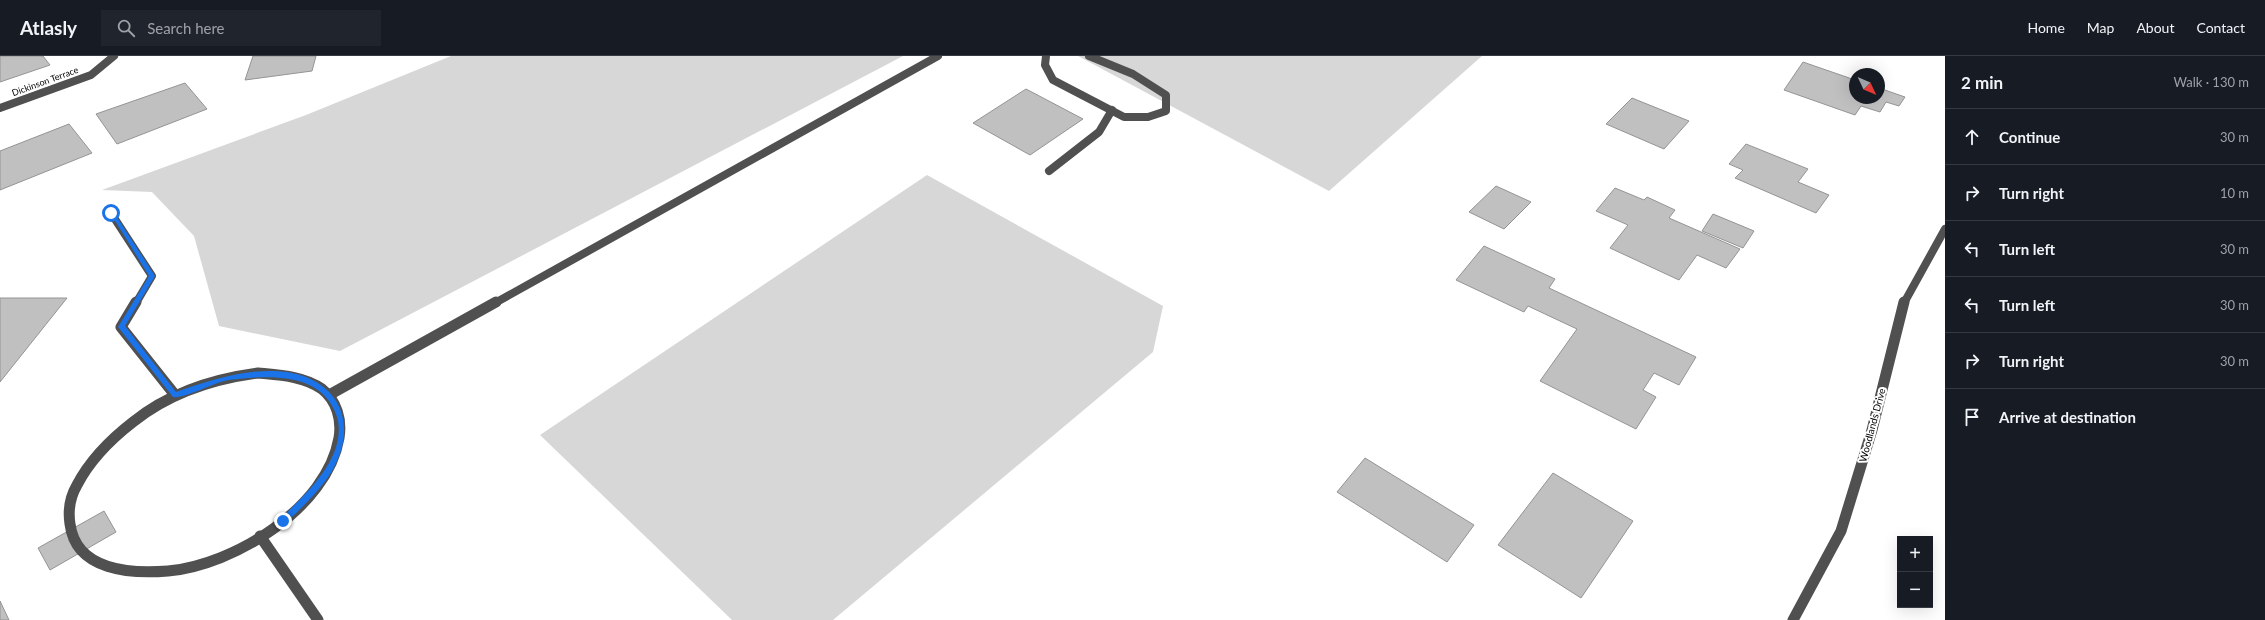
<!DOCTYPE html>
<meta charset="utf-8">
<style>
:root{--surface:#171b24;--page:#20242c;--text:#f1f3f6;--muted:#9ea1a6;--line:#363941}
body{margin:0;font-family:Lato,sans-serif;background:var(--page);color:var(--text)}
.controls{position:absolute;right:12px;bottom:12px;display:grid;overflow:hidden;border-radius:0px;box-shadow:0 4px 16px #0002}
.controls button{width:36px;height:36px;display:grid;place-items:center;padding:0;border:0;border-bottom:1px solid var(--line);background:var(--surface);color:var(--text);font:20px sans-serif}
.compass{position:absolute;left:1849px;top:12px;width:36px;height:36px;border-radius:50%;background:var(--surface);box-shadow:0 4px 16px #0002;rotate:134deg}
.stop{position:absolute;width:12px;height:12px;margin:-9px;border:3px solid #1a73e8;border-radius:50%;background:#fff}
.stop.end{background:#1a73e8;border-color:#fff;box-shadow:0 1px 4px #0008}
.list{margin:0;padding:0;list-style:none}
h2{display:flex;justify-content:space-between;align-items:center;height:52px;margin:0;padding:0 16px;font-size:17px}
h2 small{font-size:13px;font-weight:400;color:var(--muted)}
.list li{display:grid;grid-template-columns:26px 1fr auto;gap:12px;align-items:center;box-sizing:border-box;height:56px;padding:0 16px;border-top:1px solid var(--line)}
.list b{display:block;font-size:15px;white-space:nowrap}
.list em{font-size:13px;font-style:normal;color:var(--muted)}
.icon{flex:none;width:22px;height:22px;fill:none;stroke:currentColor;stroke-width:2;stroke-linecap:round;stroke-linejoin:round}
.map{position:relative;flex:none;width:1945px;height:564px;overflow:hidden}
header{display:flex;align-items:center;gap:24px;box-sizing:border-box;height:56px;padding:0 20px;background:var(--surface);border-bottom:1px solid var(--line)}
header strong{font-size:19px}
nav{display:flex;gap:22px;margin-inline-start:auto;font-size:14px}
.search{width:280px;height:36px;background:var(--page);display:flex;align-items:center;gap:10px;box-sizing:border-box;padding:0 14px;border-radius:0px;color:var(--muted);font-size:15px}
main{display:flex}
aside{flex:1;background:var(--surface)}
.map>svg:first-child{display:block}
</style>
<header>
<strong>Atlasly</strong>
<div class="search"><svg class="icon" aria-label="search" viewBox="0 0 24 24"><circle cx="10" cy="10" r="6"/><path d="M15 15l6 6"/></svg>Search here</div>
<nav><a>Home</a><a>Map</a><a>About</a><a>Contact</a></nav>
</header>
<main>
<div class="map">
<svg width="1945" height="564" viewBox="0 0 1945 564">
<rect width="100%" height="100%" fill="#fff"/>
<g fill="#d7d7d7">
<polygon points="451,0 903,0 340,295 219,270 194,180 152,136 102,134 306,59"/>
<polygon points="1078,0 1482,0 1329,135"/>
<polygon points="927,119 1163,250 1153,296 833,564 732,564 540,379"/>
</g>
<g fill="#c0c0c0" stroke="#949494">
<polygon points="0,0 43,0 50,9 0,26"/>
<polygon points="253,0 316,0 312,15 245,24"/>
<polygon points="1803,6 1855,24 1855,42 1879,42 1879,32 1905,41 1899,50 1886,46 1880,56 1861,50 1855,59 1784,34"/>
<polygon points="185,27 207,53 117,88 96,58"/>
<polygon points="1026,33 1083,63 1030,99 973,67"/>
<polygon points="1632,42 1689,65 1664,93 1606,68"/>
<polygon points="69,68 92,97 0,134 0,95"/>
<polygon points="1746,88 1808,113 1798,126 1829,139 1816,157 1735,122 1743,114 1729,108"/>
<polygon points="1496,130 1531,146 1504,173 1469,156"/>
<polygon points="1615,132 1644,144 1647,141 1675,154 1669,162 1740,193 1726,212 1697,199 1679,224 1610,192 1628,169 1596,155"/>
<polygon points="1713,158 1754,175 1743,192 1702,175"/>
<polygon points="1484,190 1555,223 1549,232 1696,301 1679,329 1654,317 1643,334 1656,341 1636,373 1540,325 1577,273 1528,250 1524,256 1456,224"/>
<polygon points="0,242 67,242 0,326"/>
<polygon points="1365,402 1474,469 1447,506 1337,436"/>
<polygon points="1553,417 1633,465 1581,542 1498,489"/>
<polygon points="104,455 116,476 50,514 38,492"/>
<polygon points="0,545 9,564 0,564"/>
</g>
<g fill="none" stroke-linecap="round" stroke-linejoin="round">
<g stroke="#505050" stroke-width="8">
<polyline points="1046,0 1045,9 1053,24 1124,61 1148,61 1166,55 1166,39 1133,18 1089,0"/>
<polyline points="0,52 91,19 114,0"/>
<polyline points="1049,115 1099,76 1112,54"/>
<polyline points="111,157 152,220 136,247"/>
<polyline points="495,247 938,0"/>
<polyline points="1904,247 1945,173"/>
</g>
<g stroke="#505050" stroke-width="11">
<polyline points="136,246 121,271 175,339"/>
<path d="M258,317C279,319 304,320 322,333C337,345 342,364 339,382C327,452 234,509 168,515C131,518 76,515 70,468C68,455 70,441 77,429C90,404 111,383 133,366C169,337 212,323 258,317Z"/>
<polyline points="329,339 496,246"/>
<polyline points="260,480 318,564"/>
<polyline points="1793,564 1841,475 1872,374 1904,246"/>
</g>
</g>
<path fill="#1a73e8" d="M109,155H113L155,220L125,270L176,336C208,325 240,314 274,315C334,317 362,362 332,415C320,435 302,451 286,467H280V463C305,439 348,401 337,361C325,322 283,319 249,322C241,323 232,323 224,325C212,328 183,343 173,341L118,271L149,220Z"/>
<g text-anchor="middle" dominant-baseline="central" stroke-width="4" stroke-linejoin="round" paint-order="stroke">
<g font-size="9" fill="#000" stroke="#fff">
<text transform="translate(45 25) rotate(-20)">Dickinson Terrace</text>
</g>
<g font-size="10" fill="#000" stroke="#fff">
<text transform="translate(1872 369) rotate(-75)">Woodlands Drive</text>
</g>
</g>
</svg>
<div class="controls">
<button>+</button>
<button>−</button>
</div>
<svg class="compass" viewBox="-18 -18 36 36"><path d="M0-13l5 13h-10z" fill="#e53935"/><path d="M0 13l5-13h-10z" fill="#9ea1a6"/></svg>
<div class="stop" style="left:111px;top:157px"></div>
<div class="stop end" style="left:283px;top:465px"></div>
</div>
<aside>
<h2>2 min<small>Walk · 130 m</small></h2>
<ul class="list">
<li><svg class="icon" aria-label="ahead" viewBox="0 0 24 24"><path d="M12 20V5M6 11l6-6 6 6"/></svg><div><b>Continue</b></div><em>30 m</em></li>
<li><svg class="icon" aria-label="right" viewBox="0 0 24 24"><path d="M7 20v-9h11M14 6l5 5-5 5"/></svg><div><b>Turn right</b></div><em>10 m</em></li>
<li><svg class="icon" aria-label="left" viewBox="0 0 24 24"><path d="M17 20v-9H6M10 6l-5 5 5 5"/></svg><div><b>Turn left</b></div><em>30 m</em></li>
<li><svg class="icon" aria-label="left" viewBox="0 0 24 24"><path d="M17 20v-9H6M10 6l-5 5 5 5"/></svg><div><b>Turn left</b></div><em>30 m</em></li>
<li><svg class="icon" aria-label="right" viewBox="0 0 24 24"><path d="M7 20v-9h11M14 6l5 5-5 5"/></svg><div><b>Turn right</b></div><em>30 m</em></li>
<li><svg class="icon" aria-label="arrive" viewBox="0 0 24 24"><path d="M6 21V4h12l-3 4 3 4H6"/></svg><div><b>Arrive at destination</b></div></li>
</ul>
</aside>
</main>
